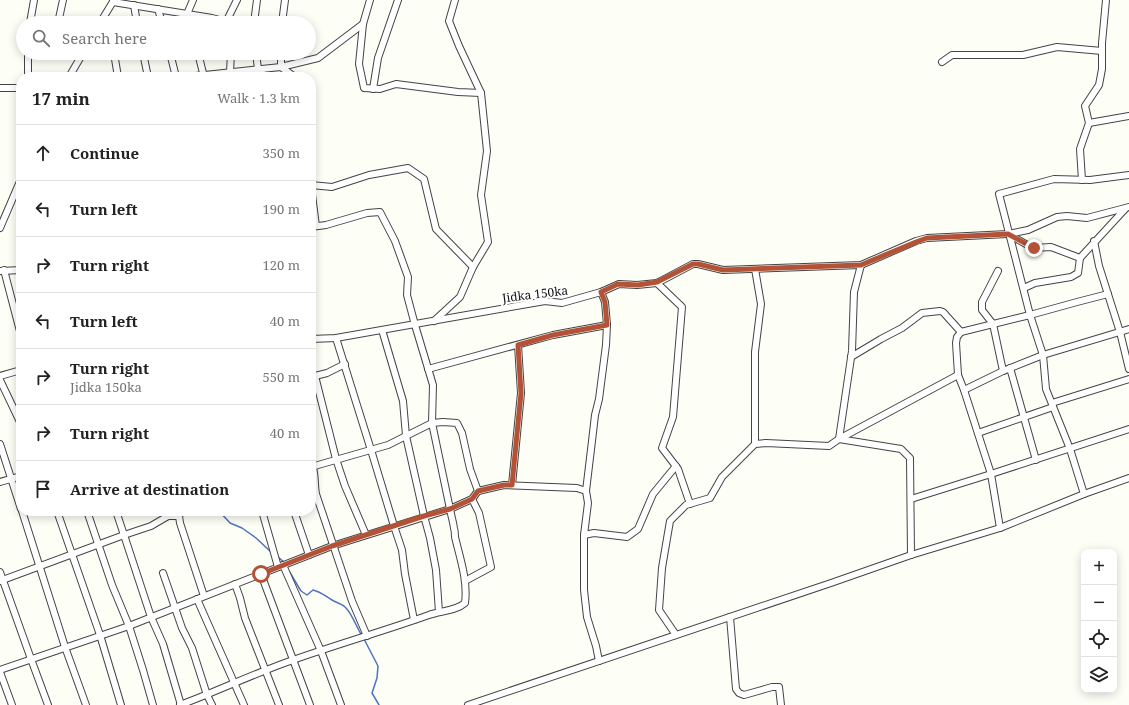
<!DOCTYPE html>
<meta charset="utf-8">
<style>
:root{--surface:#fff;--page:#f2f2f2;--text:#222;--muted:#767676;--line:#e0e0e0}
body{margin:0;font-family:"Noto Serif",serif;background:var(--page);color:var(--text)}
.controls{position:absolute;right:12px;bottom:12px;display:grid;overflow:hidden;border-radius:8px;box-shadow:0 2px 10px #0003}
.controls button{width:36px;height:36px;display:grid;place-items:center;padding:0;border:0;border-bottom:1px solid var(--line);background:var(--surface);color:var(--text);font:20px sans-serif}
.stop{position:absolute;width:12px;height:12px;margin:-9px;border:3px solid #b35236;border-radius:50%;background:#fff}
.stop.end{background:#b35236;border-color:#fff;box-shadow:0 1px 4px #0008}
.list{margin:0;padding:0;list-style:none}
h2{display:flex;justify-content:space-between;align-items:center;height:52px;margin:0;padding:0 16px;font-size:17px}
h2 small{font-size:13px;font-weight:400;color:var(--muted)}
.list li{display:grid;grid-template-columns:26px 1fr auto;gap:12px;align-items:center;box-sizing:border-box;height:56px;padding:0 16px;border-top:1px solid var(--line)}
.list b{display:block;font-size:15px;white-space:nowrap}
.list p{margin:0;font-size:13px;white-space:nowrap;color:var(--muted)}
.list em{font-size:13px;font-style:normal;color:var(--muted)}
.icon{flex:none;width:22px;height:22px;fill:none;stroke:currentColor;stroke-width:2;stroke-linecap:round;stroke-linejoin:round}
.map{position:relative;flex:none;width:1129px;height:705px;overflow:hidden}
.search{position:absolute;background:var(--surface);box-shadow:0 2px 10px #0003;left:16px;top:16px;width:300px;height:44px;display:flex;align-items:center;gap:10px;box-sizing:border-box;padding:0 14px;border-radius:22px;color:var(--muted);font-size:15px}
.panel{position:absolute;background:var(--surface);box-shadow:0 2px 10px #0003;left:16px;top:72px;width:300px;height:444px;border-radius:16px}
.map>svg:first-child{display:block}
</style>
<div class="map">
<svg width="1129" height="705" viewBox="0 0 1129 705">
<rect width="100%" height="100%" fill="#fdfef6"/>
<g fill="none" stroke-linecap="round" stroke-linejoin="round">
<g stroke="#4e73c0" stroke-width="1.5">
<polyline points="219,511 230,523 242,528 256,538 271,552"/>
<polyline points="277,556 285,563"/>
<path d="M289,571L301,591L307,595L313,590C321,592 325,596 332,600C337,603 343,604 346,608C352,614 357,628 362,636"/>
<polyline points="364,639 378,666 377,678 372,693 379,705"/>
</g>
<g stroke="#444" stroke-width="8">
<g id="minor">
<polyline points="370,0 363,24 359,64 364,88 380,89 396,84 458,92 481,93"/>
<polyline points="113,2 212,18 231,23"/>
<polyline points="134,5 137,23"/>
<polyline points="158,9 162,23"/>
<polyline points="226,22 237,0"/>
<polyline points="30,23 34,0"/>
<polyline points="58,23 63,0"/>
<polyline points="100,23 114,0"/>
<polyline points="189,23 187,14 193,0"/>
<polyline points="254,23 257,0"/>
<polyline points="282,23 285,0"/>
<polyline points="28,53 28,77"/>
<polyline points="114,53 118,77"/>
<polyline points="143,53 148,77"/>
<polyline points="170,53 176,77"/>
<polyline points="198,53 204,77"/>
<polyline points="231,53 230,72 231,77"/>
<polyline points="256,53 258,69"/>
<polyline points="281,53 281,67 292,75 292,77"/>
<polyline points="942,62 952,55 1023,55 1057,47 1102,51"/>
<polyline points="261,69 263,77"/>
<polyline points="69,77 83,53"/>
<polyline points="186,77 281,67 318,58 363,24"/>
<polyline points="0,88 21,88"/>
<polyline points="373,89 378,58 398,0"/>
<polyline points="1089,123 1129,116"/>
<polyline points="1082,180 1080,149 1089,123 1085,106 1099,85 1102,69 1102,43 1106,0"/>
<polyline points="311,185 332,187 369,175 408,168 424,179 436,229 473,267"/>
<polyline points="311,187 316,226"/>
<polyline points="311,227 326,225 367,213 380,212 395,241 408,277 407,295 415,325 433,385 432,423 450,509 472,499 478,491 470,469 462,433 457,423 443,422 432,423 388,445 311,467"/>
<polyline points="0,228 21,179"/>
<polyline points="1008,234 1031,247 1034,248 1051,247 1080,258 1126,208"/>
<polyline points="1094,241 1099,266 1120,332 1129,369"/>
<polyline points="4,270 21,335"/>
<polyline points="1,271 21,270"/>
<polyline points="998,271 982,302 982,310 993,324 1003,371"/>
<polyline points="657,283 682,307 673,417 662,448 678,469 690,504"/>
<polyline points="1024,288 1035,283 1071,277 1078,273 1080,258"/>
<polyline points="434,321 460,297 473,267 488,242 481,195 487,151 481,93 459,46 449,21 455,0"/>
<polyline points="382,330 403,401 406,436 424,516 430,538 436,570 439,612"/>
<polyline points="336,338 371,450 394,526 402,550 405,574 414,620"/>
<polyline points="311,339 336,338 545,301 562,303 601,292 619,284 637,285 657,283 693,264 698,264 723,270 861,265 916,241 927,238 1008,234 1028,230 1057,217 1067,216 1087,218 1129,207"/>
<polyline points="851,357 881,339 902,328 922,313 940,311 943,312 961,332"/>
<polyline points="1010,368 1036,460"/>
<polyline points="428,369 553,335 607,325"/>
<polyline points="0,376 21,370"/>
<polyline points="315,376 336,459 345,486 366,535"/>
<polyline points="311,377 327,373 345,364"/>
<polyline points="0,380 21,424"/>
<polyline points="964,390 1003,371 1043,355 1129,329"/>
<polyline points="1052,403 1129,379"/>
<polyline points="978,433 1053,407"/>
<polyline points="839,439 901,449 910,458 911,555"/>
<polyline points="839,439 958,375"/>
<polyline points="0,444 21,509"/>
<polyline points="755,444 766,443 829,446 839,439 852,351 854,292 861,265"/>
<path d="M311,461C316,472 314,483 316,494L352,601L367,636"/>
<polyline points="0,482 21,476"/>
<polyline points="512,485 521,393 518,345"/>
<polyline points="478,491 504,485 577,488 586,491"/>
<polyline points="1084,494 1070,449 1046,389 1043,355 1030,315 999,194 1054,179 1090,180 1129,175"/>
<polyline points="911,499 991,474 1129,429"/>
<polyline points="22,511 65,647 86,705"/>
<polyline points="57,511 100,635 121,705"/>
<polyline points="87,511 112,585 129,626 143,670 153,705"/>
<polyline points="116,511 124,535 151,526 168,516 179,516"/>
<polyline points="160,511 168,516"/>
<polyline points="182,511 179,516 180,523 204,596"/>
<polyline points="262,511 278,567"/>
<polyline points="294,511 309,555"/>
<polyline points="1000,528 991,474 964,390 958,375 956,343 957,337 961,332 1030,315 1077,302 1108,294"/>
<polyline points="584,535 594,533 627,537 638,529 653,494 676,466"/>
<polyline points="283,565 321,651 341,705"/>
<polyline points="0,572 31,659 48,705"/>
<polyline points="163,573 182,628 192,648 207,695 212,705"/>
<polyline points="261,574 310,705"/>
<polyline points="0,581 124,535 151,617 163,644 181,705"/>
<polyline points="465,581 491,567 479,513 472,499"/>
<polyline points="235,584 240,598 245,618 279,705"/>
<polyline points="197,599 244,705"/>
<polyline points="730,617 736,689 739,693 744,695 772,687 779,687 781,705"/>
<polyline points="676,635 659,610 662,568 670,521 686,505 710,498 722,477 755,444 755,352 761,304 755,269"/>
<polyline points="599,661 596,646 587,617 584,590 584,535 588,503 586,491 592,441 595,415 599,399 606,345 607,325 605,302 601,292"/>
<path d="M0,670L129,626L332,546L450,509C451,515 453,521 454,528C455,531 455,534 455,537C460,558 468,581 465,603C456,611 440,611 429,615C384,631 338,644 293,660C255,673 218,691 180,705"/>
<polyline points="0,672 12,705"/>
<polyline points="468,705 831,583 911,555 1000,528 1084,494 1129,478"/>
</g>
</g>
<use href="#minor" stroke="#fff" stroke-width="6"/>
</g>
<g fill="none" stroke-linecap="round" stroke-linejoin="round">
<polyline stroke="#b35236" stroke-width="5" points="261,574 332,546 424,516 450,509 472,499 478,491 504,485 512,485 521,393 518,345 553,335 607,325 605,302 601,292 618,284 638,285 657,282 693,264 698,264 723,270 861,265 916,242 927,238 1008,234 1034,248"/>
</g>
<g text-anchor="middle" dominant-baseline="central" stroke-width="4" stroke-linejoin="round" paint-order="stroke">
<g font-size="12" fill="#111" stroke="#fff">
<text transform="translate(535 294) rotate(-7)">Jidka 150ka</text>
</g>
</g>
</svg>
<div class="controls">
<button>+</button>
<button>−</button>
<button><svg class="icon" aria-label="locate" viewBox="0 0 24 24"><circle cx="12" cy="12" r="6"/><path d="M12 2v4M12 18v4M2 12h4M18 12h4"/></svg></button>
<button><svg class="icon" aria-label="layers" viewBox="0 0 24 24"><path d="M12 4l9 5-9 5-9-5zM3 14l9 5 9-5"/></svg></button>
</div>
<div class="stop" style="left:261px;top:574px"></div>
<div class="stop end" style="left:1034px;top:248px"></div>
<div class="search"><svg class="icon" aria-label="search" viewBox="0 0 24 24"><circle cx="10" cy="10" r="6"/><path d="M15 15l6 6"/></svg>Search here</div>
<section class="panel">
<h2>17 min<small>Walk · 1.3 km</small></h2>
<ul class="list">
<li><svg class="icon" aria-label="ahead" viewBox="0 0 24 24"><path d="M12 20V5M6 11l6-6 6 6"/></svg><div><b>Continue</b></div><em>350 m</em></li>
<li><svg class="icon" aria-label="left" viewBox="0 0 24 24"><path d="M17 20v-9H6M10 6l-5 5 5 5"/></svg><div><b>Turn left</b></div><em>190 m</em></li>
<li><svg class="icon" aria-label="right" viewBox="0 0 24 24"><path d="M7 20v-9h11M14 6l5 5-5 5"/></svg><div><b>Turn right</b></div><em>120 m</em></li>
<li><svg class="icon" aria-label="left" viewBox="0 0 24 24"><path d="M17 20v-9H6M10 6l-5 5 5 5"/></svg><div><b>Turn left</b></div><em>40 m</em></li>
<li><svg class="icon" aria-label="right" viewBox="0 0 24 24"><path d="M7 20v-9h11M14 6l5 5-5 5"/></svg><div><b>Turn right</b><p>Jidka 150ka</p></div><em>550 m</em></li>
<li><svg class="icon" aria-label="right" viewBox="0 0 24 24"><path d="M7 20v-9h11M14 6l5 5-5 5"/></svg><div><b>Turn right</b></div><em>40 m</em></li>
<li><svg class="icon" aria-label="arrive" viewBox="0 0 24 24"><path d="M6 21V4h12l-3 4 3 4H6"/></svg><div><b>Arrive at destination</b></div></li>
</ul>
</section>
</div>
